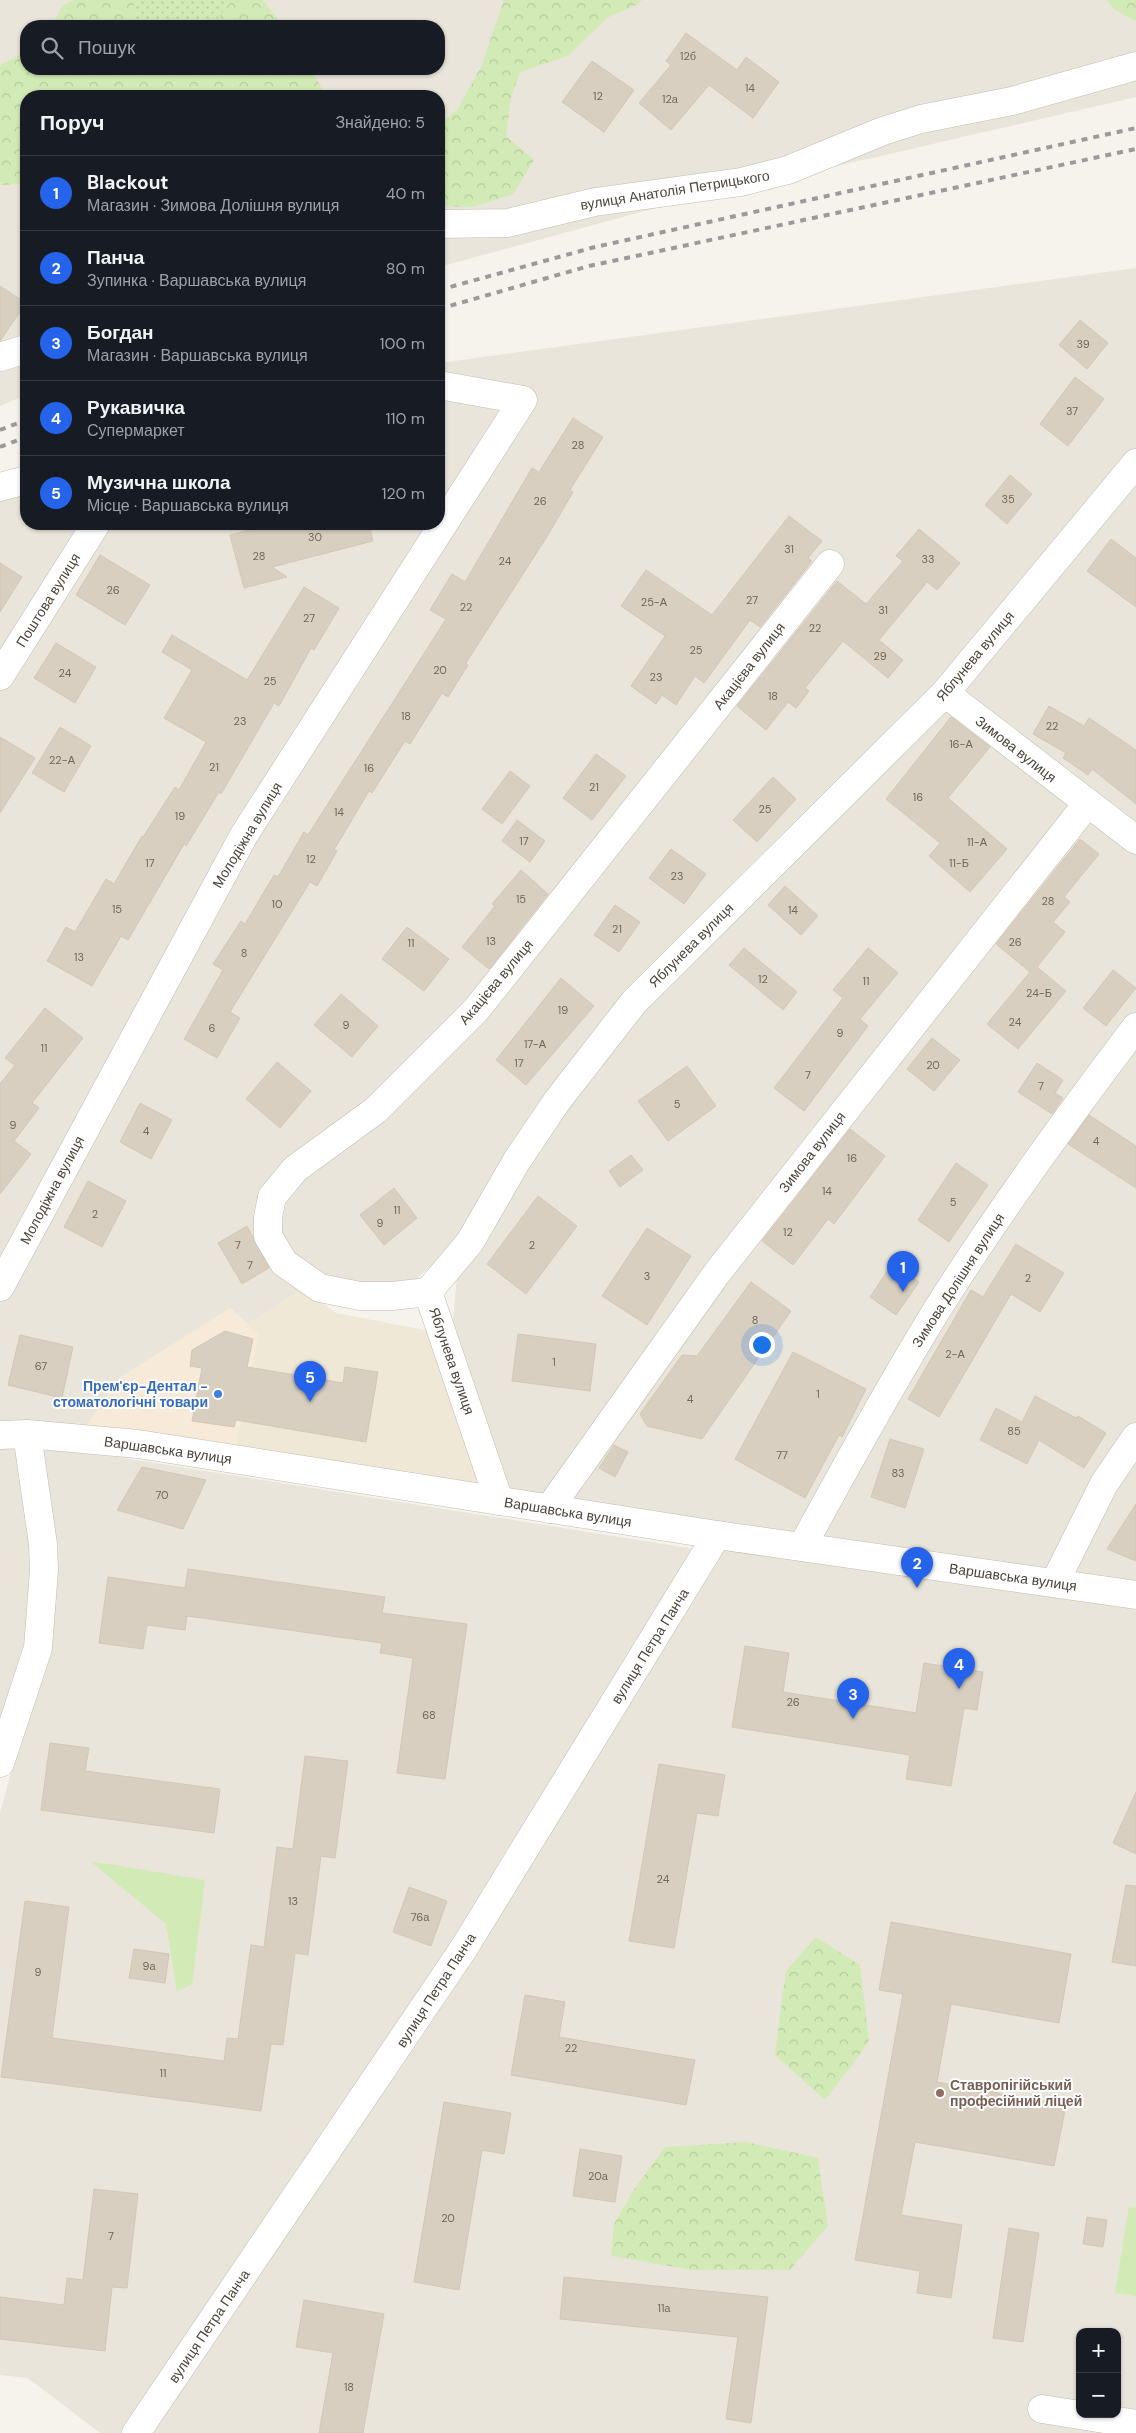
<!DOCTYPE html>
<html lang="uk">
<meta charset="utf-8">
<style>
:root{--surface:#171b24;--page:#242831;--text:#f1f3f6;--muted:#9ea1a6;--line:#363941;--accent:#2563eb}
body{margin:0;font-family:"DM Sans",sans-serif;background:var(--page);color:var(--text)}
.controls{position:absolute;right:15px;bottom:15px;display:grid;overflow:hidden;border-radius:10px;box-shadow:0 1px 4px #0004}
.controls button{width:45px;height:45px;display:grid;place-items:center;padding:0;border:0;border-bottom:1px solid var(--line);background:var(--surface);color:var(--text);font:25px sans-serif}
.you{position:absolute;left:761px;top:1344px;width:18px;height:18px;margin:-12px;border:4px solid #fff;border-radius:50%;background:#1a73e8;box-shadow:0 0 0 8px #1a73e833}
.badge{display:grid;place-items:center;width:32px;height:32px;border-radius:50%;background:var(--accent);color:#fff;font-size:16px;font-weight:700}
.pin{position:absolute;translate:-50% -41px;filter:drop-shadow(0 1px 2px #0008)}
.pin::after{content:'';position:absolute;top:26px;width:18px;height:15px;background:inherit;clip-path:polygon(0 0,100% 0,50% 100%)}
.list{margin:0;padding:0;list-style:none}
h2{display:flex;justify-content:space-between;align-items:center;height:65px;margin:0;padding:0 20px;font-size:21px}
h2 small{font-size:16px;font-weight:400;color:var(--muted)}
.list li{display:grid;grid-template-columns:32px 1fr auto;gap:15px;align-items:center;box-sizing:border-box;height:75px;padding:0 20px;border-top:1px solid var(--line)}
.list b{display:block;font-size:19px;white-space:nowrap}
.list p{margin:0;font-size:16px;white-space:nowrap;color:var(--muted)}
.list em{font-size:16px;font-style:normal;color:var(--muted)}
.icon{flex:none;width:28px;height:28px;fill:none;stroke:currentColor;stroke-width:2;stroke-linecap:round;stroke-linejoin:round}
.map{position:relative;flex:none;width:1136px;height:2433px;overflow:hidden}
.search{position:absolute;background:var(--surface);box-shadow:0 1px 4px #0004;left:20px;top:20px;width:425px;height:55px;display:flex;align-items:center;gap:12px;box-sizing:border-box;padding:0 18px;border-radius:20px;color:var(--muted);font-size:19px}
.panel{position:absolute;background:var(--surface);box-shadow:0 1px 4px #0004;left:20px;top:90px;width:425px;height:440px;border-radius:20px}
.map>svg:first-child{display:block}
</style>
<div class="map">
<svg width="1136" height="2433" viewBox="0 0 1136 2433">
<defs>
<pattern id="forest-crowns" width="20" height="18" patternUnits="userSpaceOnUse" patternTransform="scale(1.25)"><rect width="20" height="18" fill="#d2eab5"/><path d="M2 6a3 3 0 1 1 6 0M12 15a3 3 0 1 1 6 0" fill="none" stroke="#b6ca9c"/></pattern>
<pattern id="park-dots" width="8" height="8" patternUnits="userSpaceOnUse" patternTransform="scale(1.25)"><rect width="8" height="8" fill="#d2eab5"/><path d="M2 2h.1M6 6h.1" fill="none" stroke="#b6ca9c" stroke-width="1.8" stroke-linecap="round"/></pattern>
</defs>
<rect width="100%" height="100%" fill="#f6f3ec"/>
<g fill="#eae5da" fill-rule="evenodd">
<path d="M0,0H1136V97L652,209L439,267V96H26V395L0,406ZM26,26H439V69H26Z"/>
<polygon points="1136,268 1136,1586 506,1492 453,1322 457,1275 433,1264 409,1286 366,1289 321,1278 247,1324 230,1308 83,1430 0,1427 0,478 26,467 26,524 439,524 439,363"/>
<polygon points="22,1440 35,1610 0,1747 0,1442"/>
<polygon points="42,1445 695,1549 459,1943 128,2433 100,2433 28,2378 0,2375 0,1813 33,1691"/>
<path d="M725,1546L1136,1608V2433H152L464,1974ZM1080,2332H1117V2414H1080Z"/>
</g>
<polygon fill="#f7ead8" points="230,1308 258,1335 235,1451 83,1430 119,1378"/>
<polygon fill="#efe8d6" points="303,1289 336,1313 430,1331 480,1488 235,1451 258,1335 247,1324"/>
<g fill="#d2eab5">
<polygon points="90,1861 205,1880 192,1984 177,1992 166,1924"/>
<polygon points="1129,2206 1136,2207 1136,2296 1115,2293"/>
</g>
<g fill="url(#forest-crowns)">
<polygon points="74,0 263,0 283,26 52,26 63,5"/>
<polygon points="504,0 642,0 638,4 607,18 568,56 520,72 511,98 506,136 534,160 513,194 473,207 439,206 439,124 457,110 481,67"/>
<polygon points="1107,0 1136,0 1136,21 1115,10"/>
<polygon points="26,52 26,69 311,69 326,96 26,96 26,184 0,185 0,65"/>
<polygon points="816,1937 860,1965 869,2042 825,2100 775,2055 786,1971"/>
<polygon points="746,2142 818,2158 828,2226 790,2270 693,2270 611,2256 614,2224 633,2191 665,2147"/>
</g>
<polygon fill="url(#park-dots)" points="137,0 232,0 212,26 134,26 133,6"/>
<g fill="#d8cfc1" stroke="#d3c7b4">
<polygon points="686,33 737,70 746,57 779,82 753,118 709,85 671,130 639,103 671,65 666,61"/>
<polygon points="592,61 634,90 604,132 562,102"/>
<polygon points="0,286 26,303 0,341"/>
<polygon points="1080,320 1108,343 1087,369 1059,345"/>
<polygon points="1075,377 1104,399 1068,446 1040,424"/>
<polygon points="573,418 603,437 570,490 573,492 548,535 466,663 468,665 448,697 442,693 410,744 405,741 372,793 369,791 334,850 337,851 317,886 310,882 230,1012 240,1018 217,1058 184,1039 223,970 213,964 241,921 245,924 274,875 278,877 304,832 308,835 446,619 430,610 452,574 465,582 532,468 539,472"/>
<polygon points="1010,475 1032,494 1007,524 985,505"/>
<polygon points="789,516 822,541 808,558 812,561 760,627 750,620 704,683 695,676 676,705 662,695 656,704 631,686 665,636 621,606 646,570 712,615"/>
<polygon points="273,524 369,524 373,541 272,567 287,577 244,588 230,535"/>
<polygon points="919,529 960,563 937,590 927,582 879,640 903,660 888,678 843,641 805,688 809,691 796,708 788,702 766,730 737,706 837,581 866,604 903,561 896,556"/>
<polygon points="1111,539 1136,558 1136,607 1087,571"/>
<polygon points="100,555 150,585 125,625 76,595"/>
<polygon points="0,563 22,577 0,612"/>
<polygon points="304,587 339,608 314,650 311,648 279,706 274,703 221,794 219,792 186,846 184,844 128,940 121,936 92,986 47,961 66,927 75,932 106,879 114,884 142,836 143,837 175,787 179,790 206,742 164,718 192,670 162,652 172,635 247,680"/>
<polygon points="56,643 96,667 75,703 34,678"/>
<polygon points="1049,706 1084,726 1089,718 1136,750 1136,804 1092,769 1088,775 1063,758 1066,753 1033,734"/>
<polygon points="951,717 990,747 948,798 1007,849 970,892 929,856 940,843 886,799"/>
<polygon points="60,727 91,746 64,792 32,773"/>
<polygon points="0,737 35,758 0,813"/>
<polygon points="596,754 626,776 592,820 563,798"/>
<polygon points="510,771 530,786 502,824 482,809"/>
<polygon points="773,777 796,799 757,842 733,820"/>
<polygon points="517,820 545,841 530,862 502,841"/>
<polygon points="1080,839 1099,854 1064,897 1070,902 1053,922 1065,932 1037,967 1066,991 1018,1049 987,1024 1030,972 996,944"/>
<polygon points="671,849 706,874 684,904 649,878"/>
<polygon points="521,870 548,894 489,969 462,947 495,906 492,904"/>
<polygon points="785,886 818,916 801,935 768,905"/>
<polygon points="615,905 640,922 619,952 594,935"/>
<polygon points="407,927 449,959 424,991 382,959"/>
<polygon points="744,948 797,992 783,1010 729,965"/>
<polygon points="868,948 898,973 860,1019 868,1026 804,1111 774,1088 843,998 833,990"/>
<polygon points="1113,970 1136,988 1106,1026 1083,1008"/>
<polygon points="561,978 594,1006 526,1085 496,1060"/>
<polygon points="341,994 378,1026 352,1057 314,1025"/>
<polygon points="45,1008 83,1038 32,1103 39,1108 14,1141 31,1154 0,1194 0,1084 15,1065 5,1058"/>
<polygon points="932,1038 960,1060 934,1091 907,1069"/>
<polygon points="277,1062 311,1091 280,1128 246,1099"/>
<polygon points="1037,1063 1063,1080 1055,1093 1063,1098 1052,1114 1018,1092"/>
<polygon points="687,1066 716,1106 668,1141 638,1101"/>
<polygon points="140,1103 172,1120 151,1159 120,1142"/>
<polygon points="1089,1115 1136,1146 1136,1188 1068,1144"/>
<polygon points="850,1129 885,1156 834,1224 828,1219 793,1265 762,1241"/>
<polygon points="631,1155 643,1170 620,1187 609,1171"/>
<polygon points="956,1163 988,1185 949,1242 918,1220"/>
<polygon points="88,1181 126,1201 102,1247 64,1227"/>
<polygon points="394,1188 417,1218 384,1245 360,1215"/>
<polygon points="538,1196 577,1226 526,1294 487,1264"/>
<polygon points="247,1226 269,1268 242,1284 218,1243"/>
<polygon points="647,1228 691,1256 647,1325 602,1296"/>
<polygon points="1016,1244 1064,1273 1040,1312 1011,1294 939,1417 908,1399 971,1290 983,1297"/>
<polygon points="892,1264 919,1282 896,1315 870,1297"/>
<polygon points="751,1282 791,1311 702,1439 647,1426 640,1414 682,1355 697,1356"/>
<polygon points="225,1331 253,1339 247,1367 343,1383 345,1367 378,1372 366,1442 236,1420 234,1427 192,1421 202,1368 190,1366 192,1350"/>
<polygon points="518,1334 596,1344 590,1391 512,1381"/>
<polygon points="20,1335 73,1347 62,1398 8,1385"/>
<polygon points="793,1352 866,1389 842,1437 839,1435 805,1498 735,1459"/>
<polygon points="1035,1396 1076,1418 1078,1416 1106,1433 1084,1468 1039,1440 1027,1464 980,1440 996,1408 1022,1422"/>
<polygon points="890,1439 924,1449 905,1508 871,1497"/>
<polygon points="614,1445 628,1452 615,1477 599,1468"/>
<polygon points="142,1467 206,1480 183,1529 117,1510"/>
<polygon points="1136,1504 1136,1561 1107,1549"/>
<polygon points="188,1569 385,1597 382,1613 467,1624 445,1779 397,1773 413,1658 380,1653 382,1643 187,1616 185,1630 147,1625 143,1649 99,1643 108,1577 185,1588"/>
<polygon points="745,1646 789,1653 783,1692 916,1713 924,1663 983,1672 977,1710 964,1708 951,1786 906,1779 910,1755 732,1727"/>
<polygon points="50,1743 89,1748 85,1771 220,1789 214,1833 41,1810"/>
<polygon points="305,1756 348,1761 335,1858 321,1856 308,1955 295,1953 283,2045 271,2044 261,2111 1,2077 25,1901 69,1907 52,2038 224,2061 227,2038 238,2039 251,1945 264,1947 277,1847 293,1849"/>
<polygon points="659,1764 725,1775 718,1816 697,1813 674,1948 629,1941"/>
<polygon points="1136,1792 1136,1854 1113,1843"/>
<polygon points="1126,1885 1136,1886 1136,1966 1112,1962"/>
<polygon points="409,1887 447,1901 431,1946 393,1932"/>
<polygon points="891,1922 1071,1954 1059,2023 951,2004 937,2082 1066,2105 1054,2166 915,2142 901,2215 962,2225 951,2298 917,2293 920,2271 855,2260 903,1994 879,1990"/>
<polygon points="134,1949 169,1954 165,1983 129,1978"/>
<polygon points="525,1995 565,2002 559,2037 695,2060 686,2105 511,2075"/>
<polygon points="444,2102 511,2113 504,2154 482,2150 459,2290 414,2282"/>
<polygon points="580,2149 622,2156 615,2202 573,2196"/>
<polygon points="94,2189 138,2194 127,2288 112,2287 105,2351 0,2339 0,2297 64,2305 67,2278 83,2280"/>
<polygon points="1087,2217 1107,2220 1103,2247 1083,2244"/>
<polygon points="1009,2228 1039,2233 1023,2342 993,2338"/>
<polygon points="564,2277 768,2297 751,2423 726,2419 738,2337 560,2319"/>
<polygon points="304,2300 384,2314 363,2433 319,2433 333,2353 296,2347"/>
</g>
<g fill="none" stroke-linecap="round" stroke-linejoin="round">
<g stroke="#c2bbae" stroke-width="29">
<g id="minor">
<polyline points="439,224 508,223 595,202 741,182 788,170 883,131 921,119 1012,101 1136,66"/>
<polyline points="0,357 26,349"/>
<polyline points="0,487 26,480"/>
<polyline points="0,676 96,524"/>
<polyline points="945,693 1136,840"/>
<polyline points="0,1287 244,835 523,400 439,385"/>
<polyline points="428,1292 392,1296 360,1296 320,1288 284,1263 268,1236 268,1217 272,1197 295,1169 376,1110 476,1010 830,564"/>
<polyline points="499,1501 428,1292 470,1242 516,1162 557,1101 634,1002 945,693 1136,463"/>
<polyline points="549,1509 717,1273 1087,804"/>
<path d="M802,1547C846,1466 890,1386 938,1308C999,1211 1067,1118 1136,1027"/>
<polyline points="1055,1582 1104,1484 1136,1437"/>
<polyline points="0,1763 38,1648 44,1570 43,1544 27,1434"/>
<polyline points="1042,2409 1136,2424"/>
</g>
</g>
<g stroke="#c2bbae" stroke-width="29">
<g id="tertiary">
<polyline points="0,1435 27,1434 138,1444 717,1535 1136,1595"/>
<polyline points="136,2433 464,1948 717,1535"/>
</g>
</g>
<use href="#minor" stroke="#fff" stroke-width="28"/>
<use href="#tertiary" stroke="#fff" stroke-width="28"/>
<g stroke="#9a9a9a" stroke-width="4" stroke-dasharray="6 6" stroke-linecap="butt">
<polyline points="439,290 595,247 1136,128"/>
<polyline points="439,309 589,266 1136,149"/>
<polyline points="0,430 26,420"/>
<polyline points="0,447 26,437"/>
</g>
</g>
<circle fill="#3f7fe0" stroke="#fff" stroke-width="2" cx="218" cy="1394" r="5"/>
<circle fill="#8d6e63" stroke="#fff" stroke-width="2" cx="940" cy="2093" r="5"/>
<g text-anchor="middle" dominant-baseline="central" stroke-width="4" stroke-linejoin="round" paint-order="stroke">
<g font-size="11" fill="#6e675b">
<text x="688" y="56">12б</text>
<text x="750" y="88">14</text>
<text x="598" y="96">12</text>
<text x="670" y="99">12а</text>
<text x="1083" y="344">39</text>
<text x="1072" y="411">37</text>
<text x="578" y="445">28</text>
<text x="1008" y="499">35</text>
<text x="540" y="501">26</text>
<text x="315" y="537">30</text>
<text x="789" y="549">31</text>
<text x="259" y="556">28</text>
<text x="928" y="559">33</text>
<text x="505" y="561">24</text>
<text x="113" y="590">26</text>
<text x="752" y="600">27</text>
<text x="654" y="602">25-А</text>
<text x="466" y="607">22</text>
<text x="883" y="610">31</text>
<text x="309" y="618">27</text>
<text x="815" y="628">22</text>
<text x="696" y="650">25</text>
<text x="880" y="656">29</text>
<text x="440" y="670">20</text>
<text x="65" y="673">24</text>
<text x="656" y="677">23</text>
<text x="270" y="681">25</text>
<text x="773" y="696">18</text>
<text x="406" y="716">18</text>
<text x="240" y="721">23</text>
<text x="1052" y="726">22</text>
<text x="961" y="744">16-А</text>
<text x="62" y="760">22-А</text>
<text x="214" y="767">21</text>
<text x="369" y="768">16</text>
<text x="594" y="787">21</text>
<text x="918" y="797">16</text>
<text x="765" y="809">25</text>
<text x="339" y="812">14</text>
<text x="180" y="816">19</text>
<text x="524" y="841">17</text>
<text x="977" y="842">11-А</text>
<text x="311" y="859">12</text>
<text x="150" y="863">17</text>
<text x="959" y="863">11-Б</text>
<text x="677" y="876">23</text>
<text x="521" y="899">15</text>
<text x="1048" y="901">28</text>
<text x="277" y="904">10</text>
<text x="117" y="909">15</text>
<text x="793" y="910">14</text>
<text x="617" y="929">21</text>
<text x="491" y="941">13</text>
<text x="1015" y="942">26</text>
<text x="411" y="943">11</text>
<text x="244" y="953">8</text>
<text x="79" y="957">13</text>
<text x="763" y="979">12</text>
<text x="866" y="981">11</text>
<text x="1039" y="993">24-Б</text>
<text x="563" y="1010">19</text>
<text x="1015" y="1022">24</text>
<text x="346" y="1025">9</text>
<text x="212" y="1028">6</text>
<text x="840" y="1033">9</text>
<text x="535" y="1044">17-А</text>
<text x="44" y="1048">11</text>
<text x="519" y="1063">17</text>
<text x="933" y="1065">20</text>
<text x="808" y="1075">7</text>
<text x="1041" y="1086">7</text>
<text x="677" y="1104">5</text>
<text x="13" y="1125">9</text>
<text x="146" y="1131">4</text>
<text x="1096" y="1141">4</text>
<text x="852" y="1158">16</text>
<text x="827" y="1191">14</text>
<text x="953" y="1202">5</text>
<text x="397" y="1210">11</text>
<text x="95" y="1214">2</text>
<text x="380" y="1223">9</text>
<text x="788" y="1232">12</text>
<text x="238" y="1245">7</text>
<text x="532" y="1245">2</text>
<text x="250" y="1265">7</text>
<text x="647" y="1276">3</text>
<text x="1028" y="1278">2</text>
<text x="755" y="1320">8</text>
<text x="955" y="1354">2-А</text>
<text x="554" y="1362">1</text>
<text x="41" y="1366">67</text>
<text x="818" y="1394">1</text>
<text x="690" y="1399">4</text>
<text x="1014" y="1431">85</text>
<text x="782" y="1455">77</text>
<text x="898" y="1473">83</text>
<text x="162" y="1495">70</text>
<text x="793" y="1702">26</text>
<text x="429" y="1715">68</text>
<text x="663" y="1879">24</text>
<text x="293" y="1901">13</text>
<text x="420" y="1917">76а</text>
<text x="149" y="1966">9а</text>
<text x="38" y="1972">9</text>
<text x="571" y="2048">22</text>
<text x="163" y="2073">11</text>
<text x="598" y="2176">20а</text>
<text x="448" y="2218">20</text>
<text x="111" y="2236">7</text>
<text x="664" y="2308">11а</text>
<text x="349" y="2387">18</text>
</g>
<g font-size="14" fill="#4b4439" stroke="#fff">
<text transform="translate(675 190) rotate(-9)">вулиця Анатолія Петрицького</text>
<text transform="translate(48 600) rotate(-58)">Поштова вулиця</text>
<text transform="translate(975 656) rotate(-50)">Яблунева вулиця</text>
<text transform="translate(749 666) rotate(-52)">Акацієва вулиця</text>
<text transform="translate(1016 749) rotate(38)">Зимова вулиця</text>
<text transform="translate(247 835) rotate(-59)">Молодіжна вулиця</text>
<text transform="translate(691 945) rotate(-45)">Яблунева вулиця</text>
<text transform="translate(496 982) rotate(-50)">Акацієва вулиця</text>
<text transform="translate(812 1152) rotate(-52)">Зимова вулиця</text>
<text transform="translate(52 1190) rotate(-62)">Молодіжна вулиця</text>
<text transform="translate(958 1280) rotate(-57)">Зимова Долішня вулиця</text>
<text transform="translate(452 1361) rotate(71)">Яблунева вулиця</text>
<text transform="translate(168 1450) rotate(8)">Варшавська вулиця</text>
<text transform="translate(568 1512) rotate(9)">Варшавська вулиця</text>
<text transform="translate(1013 1577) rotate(8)">Варшавська вулиця</text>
<text transform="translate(650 1646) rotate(-58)">вулиця Петра Панча</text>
<text transform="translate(436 1990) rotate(-57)">вулиця Петра Панча</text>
<text transform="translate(209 2326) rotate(-56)">вулиця Петра Панча</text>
</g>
<g font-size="14" font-weight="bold" fill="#366cbe" stroke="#fff" text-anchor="end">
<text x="208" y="1386">Прем'єр-Дентал -<tspan x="208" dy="16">стоматологічні товари</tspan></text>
</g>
<g font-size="14" font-weight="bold" fill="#785e54" stroke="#fff" text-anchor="start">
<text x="950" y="2085">Ставропігійський<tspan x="950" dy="16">професійний ліцей</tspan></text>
</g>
</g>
</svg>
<div class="controls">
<button>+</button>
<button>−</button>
</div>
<div class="you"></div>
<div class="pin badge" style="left:903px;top:1292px">1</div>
<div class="pin badge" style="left:917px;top:1588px">2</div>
<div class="pin badge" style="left:853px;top:1719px">3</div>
<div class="pin badge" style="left:959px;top:1689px">4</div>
<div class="pin badge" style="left:310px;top:1402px">5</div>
<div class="search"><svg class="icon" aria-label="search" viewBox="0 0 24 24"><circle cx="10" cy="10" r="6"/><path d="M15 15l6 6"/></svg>Пошук</div>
<section class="panel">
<h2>Поруч<small>Знайдено: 5</small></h2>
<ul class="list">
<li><span class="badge">1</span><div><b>Blackout</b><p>Магазин · Зимова Долішня вулиця</p></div><em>40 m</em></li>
<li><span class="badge">2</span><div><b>Панча</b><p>Зупинка · Варшавська вулиця</p></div><em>80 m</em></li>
<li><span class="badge">3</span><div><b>Богдан</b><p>Магазин · Варшавська вулиця</p></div><em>100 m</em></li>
<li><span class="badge">4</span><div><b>Рукавичка</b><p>Супермаркет</p></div><em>110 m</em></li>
<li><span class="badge">5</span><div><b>Музична школа</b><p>Місце · Варшавська вулиця</p></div><em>120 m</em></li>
</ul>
</section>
</div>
